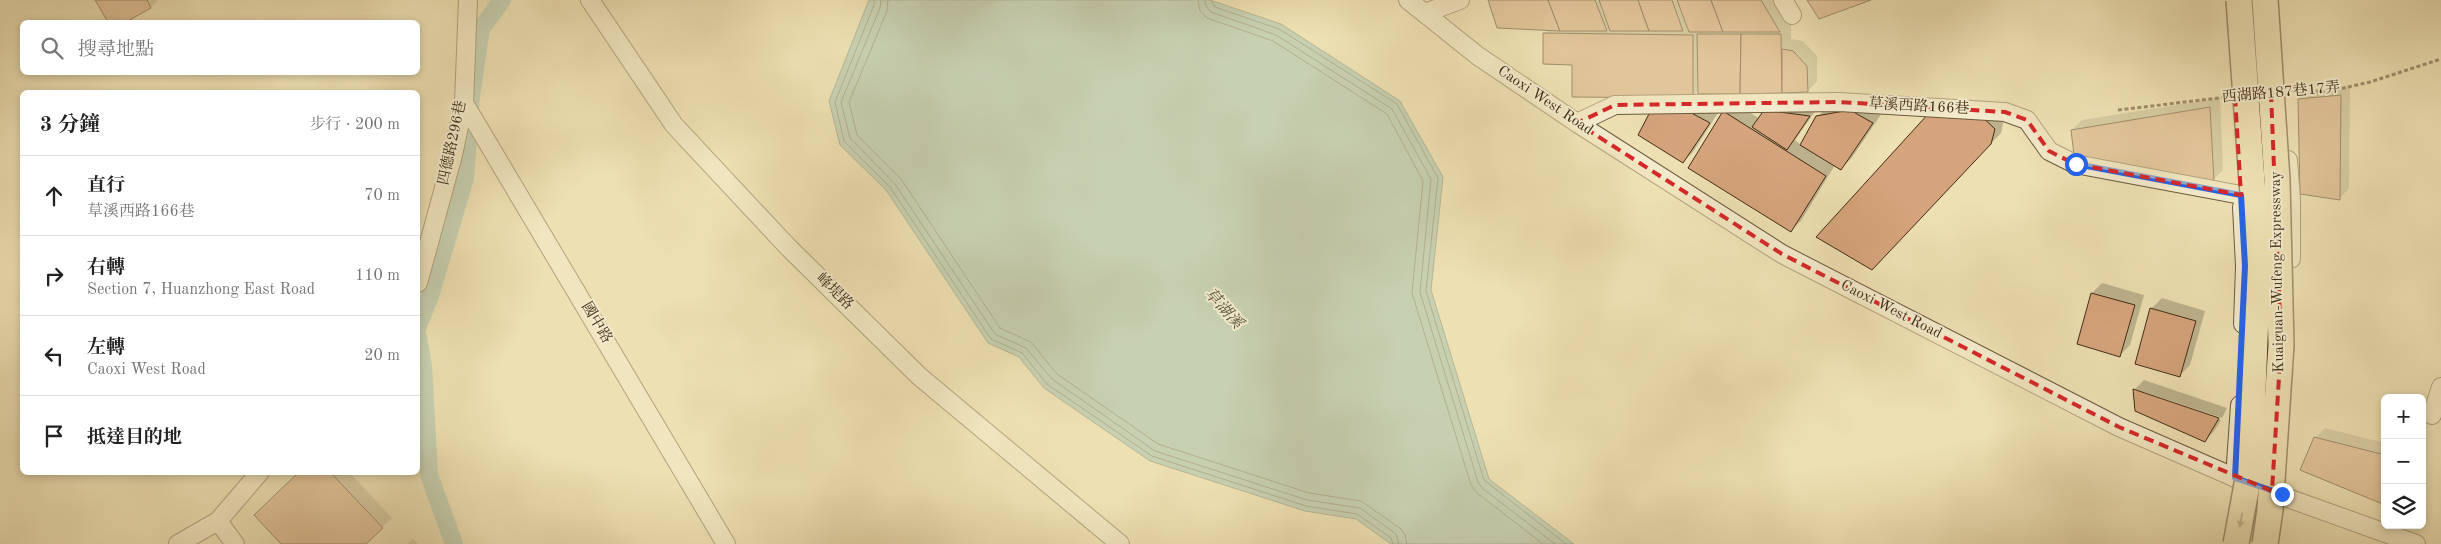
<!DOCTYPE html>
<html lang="zh-TW">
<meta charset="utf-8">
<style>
:root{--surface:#fff;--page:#f2f2f2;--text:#222;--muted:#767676;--line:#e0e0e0}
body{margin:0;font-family:"Old Standard TT","Noto Serif TC",serif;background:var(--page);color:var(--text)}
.controls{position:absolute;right:15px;bottom:15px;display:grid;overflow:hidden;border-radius:8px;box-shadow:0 2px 8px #0003}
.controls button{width:45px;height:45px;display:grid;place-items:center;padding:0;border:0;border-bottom:1px solid var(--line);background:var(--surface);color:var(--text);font:25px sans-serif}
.stop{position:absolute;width:15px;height:15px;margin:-11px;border:4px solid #2563eb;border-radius:50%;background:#fff}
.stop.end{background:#2563eb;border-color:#fff;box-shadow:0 1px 5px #0008}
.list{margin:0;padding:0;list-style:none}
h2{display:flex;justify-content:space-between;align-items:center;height:65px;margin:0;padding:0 20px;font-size:21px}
h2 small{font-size:16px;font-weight:400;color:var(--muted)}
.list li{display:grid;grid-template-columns:32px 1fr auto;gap:15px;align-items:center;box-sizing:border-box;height:80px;padding:0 20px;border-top:1px solid var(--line)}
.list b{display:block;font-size:19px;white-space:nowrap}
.list p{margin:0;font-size:16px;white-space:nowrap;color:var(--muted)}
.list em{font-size:16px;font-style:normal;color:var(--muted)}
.icon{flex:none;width:28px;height:28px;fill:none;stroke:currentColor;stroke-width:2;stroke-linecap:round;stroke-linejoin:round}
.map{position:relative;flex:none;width:2441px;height:544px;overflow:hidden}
.search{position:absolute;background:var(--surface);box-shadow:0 2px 8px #0003;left:20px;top:20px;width:400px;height:55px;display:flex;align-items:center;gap:12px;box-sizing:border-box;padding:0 18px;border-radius:8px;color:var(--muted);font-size:19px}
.panel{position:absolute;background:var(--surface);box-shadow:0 2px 8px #0003;left:20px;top:90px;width:400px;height:385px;border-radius:8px}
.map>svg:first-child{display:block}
</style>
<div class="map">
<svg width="2441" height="544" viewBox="0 0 2441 544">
<rect width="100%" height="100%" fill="#ede0b2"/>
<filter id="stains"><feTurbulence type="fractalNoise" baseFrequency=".004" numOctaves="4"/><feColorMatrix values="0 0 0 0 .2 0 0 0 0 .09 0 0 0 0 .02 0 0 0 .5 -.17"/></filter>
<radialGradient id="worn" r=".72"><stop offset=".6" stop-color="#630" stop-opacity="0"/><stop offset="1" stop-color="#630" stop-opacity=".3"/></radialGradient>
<polygon fill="#99bdaf" stroke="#768371" points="869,0 1210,0 1281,24 1400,101 1443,177 1431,290 1489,479 1574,544 1391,544 1356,519 1305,511 1150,461 1044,388 1019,357 988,343 886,190 840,145 829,101"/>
<g fill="#0003">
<polygon points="97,0 158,0 151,7 123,22 109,22"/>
<polygon points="1490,0 1776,0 1789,21 1786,24 1791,24 1791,39 1803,41 1817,56 1817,81 1808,91 1699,93 1699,90 1692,97 1573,63 1544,34 1550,28"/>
<polygon points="2350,86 2349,188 2340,198 2300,100 2309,90"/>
<polygon points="2220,98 2223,170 2213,180 2072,130 2082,120"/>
<polygon points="1694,100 1718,113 1693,152 1683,162 1639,134"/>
<polygon points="1985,101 2004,119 2001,133 1882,259 1941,104"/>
<polygon points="1734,102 1760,119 1765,111 1818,107 1795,140 1801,145 1817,117 1828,107 1882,113 1851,159 1841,168 1835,165 1801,221 1791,230 1724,112"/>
<polygon points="2102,283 2144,295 2130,345 2120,355 2078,343 2092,293"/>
<polygon points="2162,298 2205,311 2190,365 2180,375 2137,363 2152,308"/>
<polygon points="2144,380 2227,408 2222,418 2144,392 2144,395 2221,420 2214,431 2205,441 2134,390"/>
<polygon points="2325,428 2385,443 2385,504 2315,438"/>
<polygon points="300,472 349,472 392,518 364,544 282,544"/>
<polygon points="413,539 418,544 408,544"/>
</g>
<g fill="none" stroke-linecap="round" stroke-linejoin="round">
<g stroke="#6e7462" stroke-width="1">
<polyline points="874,0 874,5 835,102 844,141 890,187 991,339 1022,353 1047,384 1152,456 1306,506 1357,514 1391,538 1393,544"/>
<polyline points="881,0 880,8 841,102 850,138 895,184 995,334 1026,348 1052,379 1155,451 1307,500 1360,508 1396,534 1399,544"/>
<polyline points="888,0 887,11 849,102 857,135 901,179 1000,328 1031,342 1057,374 1158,444 1309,493 1361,501 1401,529 1405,535 1407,544"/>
<polyline points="1198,0 1200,11 1207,18 1273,41 1387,114 1423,181 1412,293 1471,485 1477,493 1543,544"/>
<polyline points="1205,0 1206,6 1211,12 1276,35 1392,109 1431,179 1420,292 1478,482 1482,488 1555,544"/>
<polyline points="1211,0 1215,7 1279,29 1397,104 1438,178 1426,291 1484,480 1566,544"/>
</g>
<g stroke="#99bdaf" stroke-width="18">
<polyline points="418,326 430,296 465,178 471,96 481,29 502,0"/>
<polyline points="418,337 423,366 429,475 454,544"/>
</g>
</g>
<g fill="#d6a47c" stroke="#422c14">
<polygon points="95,0 147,0 151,8 126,22 108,22"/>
<polygon points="1488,0 1548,0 1560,31 1497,28"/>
<polygon points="1548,0 1595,0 1607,31 1560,31"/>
<polygon points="1599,0 1638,0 1649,31 1610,31"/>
<polygon points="1638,0 1672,0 1683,31 1649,31"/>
<polygon points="1677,0 1711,0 1723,32 1689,32"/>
<polygon points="1711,0 1761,0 1780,32 1723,32"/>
<polygon points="1807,0 1871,0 1819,19"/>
<polygon points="1543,33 1693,35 1693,98 1572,97 1572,65 1543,64"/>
<polygon points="1697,34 1741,34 1740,94 1698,94"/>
<polygon points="1741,34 1781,34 1782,93 1740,94"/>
<polygon points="1782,49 1793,51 1807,66 1808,92 1782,93"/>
<polygon points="2341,95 2340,200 2300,194 2298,99"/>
<polygon points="2210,107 2214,181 2074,155 2071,130"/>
<polygon points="1684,109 1710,123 1683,163 1638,135 1651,110"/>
<polygon points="1764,110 1810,116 1787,150 1752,127"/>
<polygon points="1850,110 1873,123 1841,170 1800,145 1816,116"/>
<polygon points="1975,110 1995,129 1991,144 1872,270 1816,237 1929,113"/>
<polygon points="1723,111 1826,176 1791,232 1688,168"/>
<polygon points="2091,293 2135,305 2120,357 2077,344"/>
<polygon points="2150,308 2196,321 2180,377 2135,364"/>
<polygon points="2133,389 2219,418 2205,442 2135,411"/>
<polygon points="2314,437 2385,455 2385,505 2300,470"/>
<polygon points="299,472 330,472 383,528 366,544 281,544 254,515"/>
</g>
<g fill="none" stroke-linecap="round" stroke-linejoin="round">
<g stroke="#6d593c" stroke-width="20">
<g id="minor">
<polyline points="590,0 674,125 788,247 919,376 1120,544"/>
<polyline points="1408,0 1478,56 1577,123 1782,254 2119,427 2254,486 2416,544"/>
<polyline points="1783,0 1792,15"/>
<polyline points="1425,13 1460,0"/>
<polyline points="464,103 726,544"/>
<polyline points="1577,123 1615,105 1839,102 2005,112 2027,120 2049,151 2075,164 2241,195"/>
<polyline points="2288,160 2291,199 2291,259"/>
<polyline points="2242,207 2245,266 2243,324"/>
<polyline points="418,283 453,155 464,103 468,0"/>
<polyline points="2432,415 2441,387"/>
<polyline points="2235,478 2240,405"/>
<polyline points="218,521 235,544"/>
<polyline points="178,544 218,521 260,472"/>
</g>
</g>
<g stroke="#422c14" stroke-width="3" stroke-dasharray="4 2.5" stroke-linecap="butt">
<polyline points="2290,91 2326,92 2370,82 2441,59"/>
<polyline points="2118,110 2227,97"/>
</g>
<use href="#minor" stroke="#f3ebcd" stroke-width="18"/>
<g stroke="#422c14" stroke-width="28" stroke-linecap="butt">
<g id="highway-bridge">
<polyline points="2265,0 2277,180 2281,345 2270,510 2265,544"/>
<polyline points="2236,544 2250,468 2258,264 2239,0"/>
</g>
</g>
<use href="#highway-bridge" stroke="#ede0b2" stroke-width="25"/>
</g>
<defs><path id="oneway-solid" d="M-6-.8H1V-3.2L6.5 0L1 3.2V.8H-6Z" transform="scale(1.25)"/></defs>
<use fill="#988663" href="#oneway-solid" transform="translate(2241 520) rotate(100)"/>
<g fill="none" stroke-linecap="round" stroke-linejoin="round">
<polyline stroke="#2563eb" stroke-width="6" points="2076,164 2241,195 2245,266 2235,478 2282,494"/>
</g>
<path d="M0 0H2441V544H0ZM2271,92L2281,345L2272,491L2119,427L1782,254L1577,123L1615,105L1839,102L2005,112L2027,120L2049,151L2075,164L2241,195L2235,96Z" fill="#ede0b2" fill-opacity=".55" fill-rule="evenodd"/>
<path fill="none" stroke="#d62828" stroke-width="4" stroke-dasharray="10 6" stroke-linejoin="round" d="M2271,92L2281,345L2272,491L2119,427L1782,254L1577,123L1615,105L1839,102L2005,112L2027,120L2049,151L2075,164L2241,195L2235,96Z"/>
<g text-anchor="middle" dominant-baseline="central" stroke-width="4" stroke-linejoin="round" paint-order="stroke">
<g font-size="15" fill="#422c14" stroke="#f3ebcd">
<text transform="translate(2281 93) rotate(-5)">西湖路187巷17弄</text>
<text transform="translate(1545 101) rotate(34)">Caoxi West Road</text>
<text transform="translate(1919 107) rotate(3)">草溪西路166巷</text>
<text transform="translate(453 143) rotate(-78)">四德路296巷</text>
<text transform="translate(2278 272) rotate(-91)">Kuaiguan-Wufeng Expressway</text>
<text transform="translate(834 292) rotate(44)">峰堤路</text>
<text transform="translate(1891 310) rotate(27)">Caoxi West Road</text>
<text transform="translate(596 323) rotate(59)">國中路</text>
</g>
<g font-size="16" font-style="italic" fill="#58503b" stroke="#f3ebcd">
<text transform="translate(1223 309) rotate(48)">草湖溪</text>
</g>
</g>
<rect width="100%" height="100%" filter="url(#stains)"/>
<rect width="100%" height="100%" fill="url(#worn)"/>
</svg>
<div class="controls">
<button>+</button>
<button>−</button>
<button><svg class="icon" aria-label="layers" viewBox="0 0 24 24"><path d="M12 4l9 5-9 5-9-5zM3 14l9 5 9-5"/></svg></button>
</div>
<div class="stop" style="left:2076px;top:164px"></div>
<div class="stop end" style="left:2282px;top:494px"></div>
<div class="search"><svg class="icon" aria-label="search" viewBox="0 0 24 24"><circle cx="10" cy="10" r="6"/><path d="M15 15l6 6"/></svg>搜尋地點</div>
<section class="panel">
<h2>3 分鐘<small>步行 · 200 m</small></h2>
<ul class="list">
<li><svg class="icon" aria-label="ahead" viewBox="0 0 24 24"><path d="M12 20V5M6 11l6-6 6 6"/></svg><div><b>直行</b><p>草溪西路166巷</p></div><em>70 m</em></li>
<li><svg class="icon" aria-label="right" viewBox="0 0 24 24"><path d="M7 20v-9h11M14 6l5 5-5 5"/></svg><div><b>右轉</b><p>Section 7, Huanzhong East Road</p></div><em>110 m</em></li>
<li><svg class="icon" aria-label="left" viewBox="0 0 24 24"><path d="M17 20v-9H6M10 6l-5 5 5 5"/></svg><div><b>左轉</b><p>Caoxi West Road</p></div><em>20 m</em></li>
<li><svg class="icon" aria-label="arrive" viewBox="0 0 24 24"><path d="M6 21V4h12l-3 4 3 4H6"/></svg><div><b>抵達目的地</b></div></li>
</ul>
</section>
</div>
